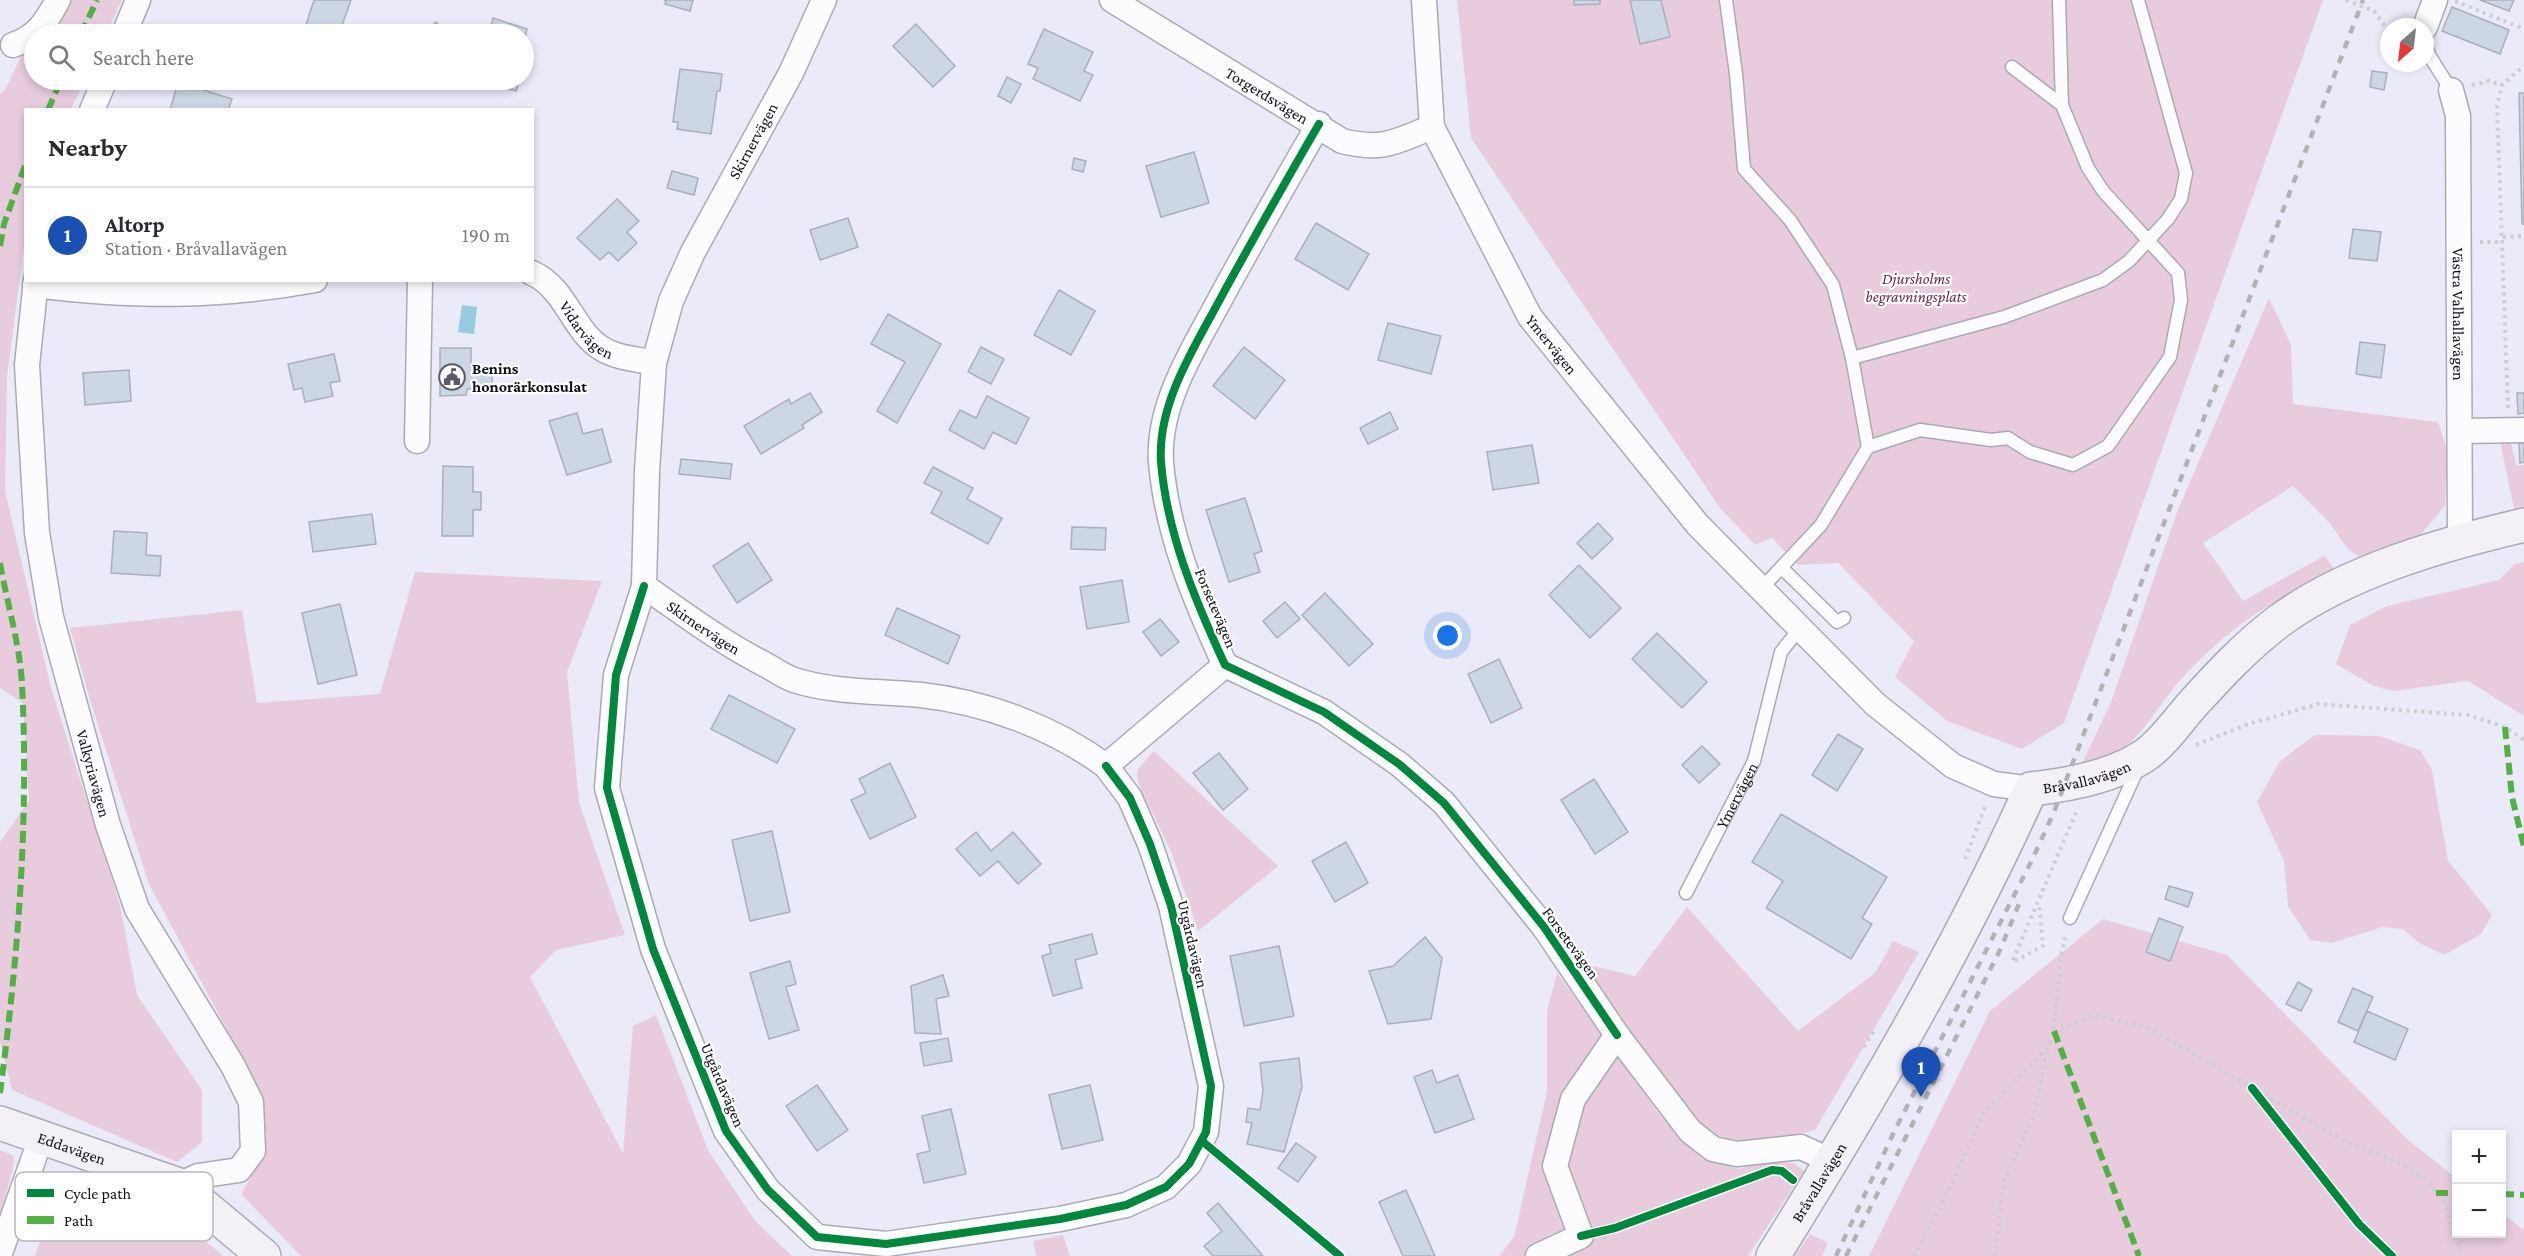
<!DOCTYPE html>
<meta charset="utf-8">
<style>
:root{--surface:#fff;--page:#f2f2f3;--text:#2b2b33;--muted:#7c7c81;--line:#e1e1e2;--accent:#5b5b65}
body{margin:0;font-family:"Crimson Pro",serif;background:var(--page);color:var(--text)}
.controls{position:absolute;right:18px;bottom:18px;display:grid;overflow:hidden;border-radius:0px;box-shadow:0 3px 9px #0003}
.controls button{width:54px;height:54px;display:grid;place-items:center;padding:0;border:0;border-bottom:2px solid var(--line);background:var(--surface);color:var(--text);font:30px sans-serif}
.compass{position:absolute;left:2380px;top:18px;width:54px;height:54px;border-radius:50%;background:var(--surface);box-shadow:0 3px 9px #0003;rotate:208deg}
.you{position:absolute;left:1448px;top:636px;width:21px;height:21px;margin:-15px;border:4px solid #fff;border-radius:50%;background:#1a73e8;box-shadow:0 0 0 9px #1a73e833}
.badge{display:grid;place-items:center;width:39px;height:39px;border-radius:50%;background:var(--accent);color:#fff;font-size:20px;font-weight:700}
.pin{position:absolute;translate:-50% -50px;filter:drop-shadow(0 2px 3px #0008)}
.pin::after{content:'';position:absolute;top:32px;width:21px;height:18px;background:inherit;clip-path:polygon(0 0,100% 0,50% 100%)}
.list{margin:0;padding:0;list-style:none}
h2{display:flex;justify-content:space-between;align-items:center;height:78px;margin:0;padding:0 24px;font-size:26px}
h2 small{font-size:20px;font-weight:400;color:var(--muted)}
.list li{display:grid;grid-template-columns:39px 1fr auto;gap:18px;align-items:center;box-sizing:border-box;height:96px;padding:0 24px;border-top:2px solid var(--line)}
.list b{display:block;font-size:22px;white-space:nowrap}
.list p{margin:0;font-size:20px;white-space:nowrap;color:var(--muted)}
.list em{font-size:20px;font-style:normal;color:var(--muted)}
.icon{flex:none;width:33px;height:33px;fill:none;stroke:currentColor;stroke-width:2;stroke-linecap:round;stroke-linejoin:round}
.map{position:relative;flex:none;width:2524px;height:1256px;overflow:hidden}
.search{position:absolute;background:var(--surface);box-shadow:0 3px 9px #0003;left:24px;top:24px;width:510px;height:66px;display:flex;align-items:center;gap:15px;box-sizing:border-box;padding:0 21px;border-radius:33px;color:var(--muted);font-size:22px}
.panel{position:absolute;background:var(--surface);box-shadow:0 3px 9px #0003;left:24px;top:108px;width:510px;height:174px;border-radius:0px}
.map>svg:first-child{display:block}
</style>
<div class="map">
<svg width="2524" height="1256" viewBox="0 0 2524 1256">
<rect width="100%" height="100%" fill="#eaeaf8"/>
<g fill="#e8ccdd">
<polygon points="48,0 122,0 106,34 34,34 34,80 85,80 71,109 26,110 25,240 7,376 5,491 51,688 120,905 137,995 202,1090 202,1142 177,1162 12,1090 0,1041 0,842 29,801 23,703 0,688 0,94 5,90"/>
<polygon points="1457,0 2323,0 2064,723 2022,749 1947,721 1895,677 1914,641 1838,563 1798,565 1772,538 1755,545 1720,508 1471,138"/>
<path d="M2269,298L2291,345L2293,404L2438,422L2447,449L2445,506L2415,541L2363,559L2348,549L2329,522L2293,486L2203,543L2243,601L2324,556L2337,572C2274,597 2230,627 2183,677C2161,701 2145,733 2118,754C2109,761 2091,764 2080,768L2111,702L2177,512Z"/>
<polygon points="2499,437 2510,439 2516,465 2524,465 2524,511 2515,513"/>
<polygon points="2524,562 2524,716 2468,681 2393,691 2374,686 2336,664 2350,625 2387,606 2499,580 2515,564"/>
<polygon points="415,572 602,581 567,672 579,803 625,935 556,950 530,977 623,1153 633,1026 656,1015 708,1150 755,1221 792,1256 301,1256 241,1194 252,1175 258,1150 242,1058 149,884 90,700 70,628 242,610 257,703 380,694"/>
<polygon points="2315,735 2379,736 2420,750 2432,770 2448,861 2492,915 2481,934 2444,955 2421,944 2402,929 2382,927 2332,943 2310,940 2288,906 2284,861 2257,802 2280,761"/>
<polygon points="1154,751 1278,866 1198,931 1172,854 1138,783 1137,770"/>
<polygon points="1687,907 1798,1031 1875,973 1893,941 1919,952 1815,1130 1763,1143 1730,1139 1709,1133 1663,1082 1584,964 1635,976"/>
<polygon points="2103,919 2227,955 2408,1140 2456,1178 2456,1234 2502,1234 2502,1213 2524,1230 2524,1256 1869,1256 1990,1011"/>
<polygon points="1557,973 1659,1114 1701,1158 1739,1169 1777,1159 1795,1164 1804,1171 1748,1256 1499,1256 1514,1237 1547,1091 1547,1011"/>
<polygon points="0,1150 14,1156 13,1168 0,1216"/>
<path d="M86,1176C135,1198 183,1219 223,1256H35L45,1228L54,1185Z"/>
<polygon points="1810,1234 1828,1243 1822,1256 1795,1256"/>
<polygon points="1063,1235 1070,1256 1036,1256 1033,1241"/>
</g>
<polygon fill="#97cce0" points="462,305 477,307 474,334 458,332"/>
<g fill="#cdd6e5" stroke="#abafb9" stroke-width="1.5">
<polygon points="314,0 351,0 339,34 303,34"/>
<polygon points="664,0 693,0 690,11 665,4 666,1"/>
<polygon points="1574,0 1600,0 1600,4 1574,5"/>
<polygon points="1630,0 1661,0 1670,37 1640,44"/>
<polygon points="2480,0 2514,0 2509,11"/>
<polygon points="2452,7 2509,30 2500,54 2442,31"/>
<polygon points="493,18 527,29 524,42 524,34 489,34"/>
<polygon points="436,22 447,34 422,34"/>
<polygon points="916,24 955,66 933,87 893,46"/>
<polygon points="1044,29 1093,52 1084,71 1093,75 1080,101 1033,79 1038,68 1028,64"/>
<polygon points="680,69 722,74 720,91 717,91 711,134 677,129 678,122 673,122"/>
<polygon points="2372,71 2387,73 2384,90 2370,87"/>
<polygon points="1007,77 1021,84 1011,103 998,96"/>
<polygon points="479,80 520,80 516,91"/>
<polygon points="178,82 232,99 228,110 170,110"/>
<polygon points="2519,93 2524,93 2524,224 2522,224"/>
<polygon points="1194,152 1209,203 1161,217 1146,166"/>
<polygon points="1074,158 1086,161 1083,172 1072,169"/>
<polygon points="672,171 698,178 694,195 667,188"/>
<polygon points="617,199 639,221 627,232 637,243 618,261 609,252 600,260 577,238"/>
<polygon points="848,218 858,247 820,260 810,230"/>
<polygon points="1316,223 1369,254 1348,290 1295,259"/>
<polygon points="2353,229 2381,232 2377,261 2349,258"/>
<polygon points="1059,290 1095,311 1071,355 1034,335"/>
<polygon points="888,314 941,344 897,423 877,411 905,362 871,344"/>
<polygon points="1388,323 1441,336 1431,374 1378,360"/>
<polygon points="2360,342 2385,345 2381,378 2356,374"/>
<polygon points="981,347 1004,359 991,384 968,372"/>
<polygon points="1244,347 1285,380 1255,419 1213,386"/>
<polygon points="440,348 471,348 471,367 492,367 492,389 467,389 466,395 440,396"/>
<polygon points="334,354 340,381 330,383 333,396 305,402 302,388 294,390 288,364"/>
<polygon points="129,370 131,401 85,405 83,373"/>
<polygon points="810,393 822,412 802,425 804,428 761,454 744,426 789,399 791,404"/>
<polygon points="2517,393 2524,393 2524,413 2518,414"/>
<polygon points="987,396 1029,418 1016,444 993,432 984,449 949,430 960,410 976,418"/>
<polygon points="1390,412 1398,429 1368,444 1360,428"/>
<polygon points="577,413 583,434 602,429 611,462 567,475 549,421"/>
<polygon points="2519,443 2524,443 2524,462 2520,463"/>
<polygon points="1532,445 1539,483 1493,490 1487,452"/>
<polygon points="681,459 732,464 730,479 679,474"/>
<polygon points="443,466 473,467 473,492 481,492 481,510 473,510 473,536 442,536"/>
<polygon points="933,467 973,488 967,499 1002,518 988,544 931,513 942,492 924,483"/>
<polygon points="1245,498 1262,551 1254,554 1260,572 1229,582 1206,510"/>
<polygon points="372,514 376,544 313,552 309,522"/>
<polygon points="1598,523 1613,539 1592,559 1577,543"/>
<polygon points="1072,527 1106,528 1105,550 1071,549"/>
<polygon points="114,531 147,533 146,555 161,556 160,576 111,573"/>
<polygon points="748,543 772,580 737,603 713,566"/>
<polygon points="1579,565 1621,608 1590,638 1549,595"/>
<polygon points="1122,580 1129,622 1087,629 1080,587"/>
<polygon points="1325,593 1373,644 1349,666 1302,615"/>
<polygon points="1285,602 1300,619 1277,638 1263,621"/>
<polygon points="340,604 357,675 318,684 302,613"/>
<polygon points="897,608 960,636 948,664 885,635"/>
<polygon points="1160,619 1179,642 1161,656 1143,632"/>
<polygon points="1657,633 1707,682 1682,708 1632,659"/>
<polygon points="1499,659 1522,708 1491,723 1468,674"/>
<polygon points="729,695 795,729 777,763 711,729"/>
<polygon points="1838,734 1863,749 1837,791 1812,775"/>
<polygon points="1702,746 1720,764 1699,783 1682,765"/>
<polygon points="1219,753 1248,789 1223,810 1193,773"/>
<polygon points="890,763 916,817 870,839 851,800 866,793 859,779"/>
<polygon points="1594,779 1628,832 1595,854 1561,800"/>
<polygon points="1781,814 1887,877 1862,918 1872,924 1851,959 1766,908 1783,881 1752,862"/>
<polygon points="772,831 790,912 750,921 732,840"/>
<polygon points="976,832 991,851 1013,832 1041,864 1018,884 998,861 980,876 956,849"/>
<polygon points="1346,842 1368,883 1335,902 1312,861"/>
<polygon points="2169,886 2193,893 2188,907 2165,899"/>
<polygon points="2159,918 2183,927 2170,961 2146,952"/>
<polygon points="1092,934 1097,954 1075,960 1082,988 1053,996 1042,956 1051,953 1049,945"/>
<polygon points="1425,937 1442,958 1431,1019 1388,1024 1369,971 1393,966"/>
<polygon points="1279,946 1294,1016 1244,1026 1230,956"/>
<polygon points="790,961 796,984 786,987 799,1030 769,1039 750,973"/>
<polygon points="943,975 949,996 936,999 941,1034 915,1033 911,986"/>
<polygon points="2298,982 2312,990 2301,1011 2286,1004"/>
<polygon points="2353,988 2373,997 2358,1031 2338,1022"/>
<polygon points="2367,1011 2408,1029 2395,1060 2354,1042"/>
<polygon points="948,1038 952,1061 924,1066 920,1043"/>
<polygon points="1299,1058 1302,1087 1284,1152 1247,1144 1252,1123 1246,1122 1248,1108 1260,1110 1263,1091 1260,1063"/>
<polygon points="1432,1070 1437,1083 1458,1075 1474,1119 1435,1133 1414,1077"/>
<polygon points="817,1085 848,1130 817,1151 786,1106"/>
<polygon points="1090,1085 1103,1140 1062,1149 1049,1095"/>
<polygon points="951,1109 966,1174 924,1183 917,1154 930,1151 922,1116"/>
<polygon points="1296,1143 1316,1157 1298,1182 1278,1168"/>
<polygon points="1406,1190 1435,1256 1403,1256 1379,1202"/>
<polygon points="1218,1203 1263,1256 1213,1256 1204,1246 1222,1231 1207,1213"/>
</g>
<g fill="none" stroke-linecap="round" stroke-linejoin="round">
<g stroke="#aaaab5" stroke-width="15">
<g id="lane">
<polyline points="1726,0 1736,74 1744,169 1790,220 1833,285 1852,358 1868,447 1821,525 1761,589"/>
<polyline points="2425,40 2429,55 2451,90"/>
<polyline points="2012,67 2062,105"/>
<polyline points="1852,358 2004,317 2103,280 2129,261 2168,219 2181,199 2186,173 2138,0"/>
<polyline points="1868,447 1920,430 1991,440 2008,438 2030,452 2073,465 2108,446 2170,357 2181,300 2178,273 2103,191 2088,168 2062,105 2059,0"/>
<polyline points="1782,568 1837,622 1844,618"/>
<path id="s1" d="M1686,893L1754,761L1781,652L1800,628"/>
<polyline points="2070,918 2139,766"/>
</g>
</g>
<g stroke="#aaaab5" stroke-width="27">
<g id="street">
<path id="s2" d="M824,0L791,73L693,252L671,301L654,363L647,471L644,586C684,614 723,643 766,665C775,670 785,677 794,680C835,693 879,691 921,695C985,702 1053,727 1106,766L1225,665"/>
<path id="s3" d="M1112,0L1342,141C1383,151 1395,142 1432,127"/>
<path id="s4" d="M1424,0L1432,127L1530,317L1697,524L1875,704L1953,766L1994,784L2031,789"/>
<polyline points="2425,27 2435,0"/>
<polyline points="124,34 138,0"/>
<path d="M13,45C37,37 46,22 58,0"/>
<path id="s5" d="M2451,90L2458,116L2460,540"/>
<polyline points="92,110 105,80"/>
<path d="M1319,124C1287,179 1256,234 1225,290C1198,342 1157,401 1161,462C1167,534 1195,600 1225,665L1324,712L1399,764L1444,803L1544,927L1617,1035"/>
<path id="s6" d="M532,273C566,288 573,331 601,348C616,358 637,359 654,363"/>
<path id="s7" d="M36,280L27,365L37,533L51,617L108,825L137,909L233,1066L251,1102L253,1151L239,1170L198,1176L179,1185"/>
<path d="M35,285C134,297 217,298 315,280"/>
<polyline points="2460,431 2524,430"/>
<polyline points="417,441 420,280"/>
<polyline points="644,586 616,675 607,788 653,949 726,1131 768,1190 817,1237 886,1244 1060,1219 1126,1205 1166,1187 1189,1164 1206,1132 1211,1086 1171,906 1150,844 1130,798 1106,766"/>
<polyline points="0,1253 41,1138"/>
<polyline points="1538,1256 1581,1236 1555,1166 1573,1099 1617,1035 1690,1131 1713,1149 1737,1154 1801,1147 1831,1161"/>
</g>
</g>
<g stroke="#aaaab5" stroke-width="36">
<g id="secondary">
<path id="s8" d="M0,1123L179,1185L264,1256"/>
<path id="s9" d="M1773,1256C1867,1105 1958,951 2031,789C2069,785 2112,777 2144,756C2162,744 2177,722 2191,706C2218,676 2246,646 2279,621C2347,571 2443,544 2524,525"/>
</g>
</g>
<g stroke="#ceced2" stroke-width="4" stroke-dasharray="3 4.5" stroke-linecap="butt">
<polyline points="2346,0 2374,11 2389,32"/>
<polyline points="2455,1 2524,29"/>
<polyline points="2472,85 2489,81 2502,85"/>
<polyline points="2503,237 2524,236"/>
<polyline points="2480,242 2504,242"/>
<polyline points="2508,408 2497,106 2502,85 2524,66"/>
<polyline points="2196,745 2246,725 2318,704 2468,715 2505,727 2524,740"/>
<polyline points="1965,859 1986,804"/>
<polyline points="2013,960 2077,810"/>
<polyline points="2015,961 2043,946 2039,904"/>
<polyline points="2054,1031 2095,1015 2151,1029 2342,1140 2397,1162 2424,1178 2443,1201 2463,1256"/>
<polyline points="1864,1047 1874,1031"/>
<polyline points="1603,1239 1615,1228"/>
<polyline points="1914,1256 1950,1188 1983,1114 2047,1048 2054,1031 2061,956 2066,933"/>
<polyline points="1995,1256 2004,1181 2034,1115 2047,1049"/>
</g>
<use href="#lane" stroke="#fcfcfe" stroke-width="12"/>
<use href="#street" stroke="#fcfcfe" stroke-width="24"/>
<use href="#secondary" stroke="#f3f0f6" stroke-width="33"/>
<g stroke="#b2b2b6" stroke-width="4.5" stroke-dasharray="8 8" stroke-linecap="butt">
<polyline points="1836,1256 1894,1132 2032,860 2054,812 2363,0"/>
<polyline points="1846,1256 2000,950 2021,899"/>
</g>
<g stroke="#54b045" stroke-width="6" stroke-dasharray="12 6" stroke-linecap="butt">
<polyline points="81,34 97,0"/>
<polyline points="48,110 61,80"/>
<polyline points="0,246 4,224 26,163"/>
<path d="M0,563C7,603 20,645 22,684C29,820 18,958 0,1093"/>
<polyline points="2505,727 2512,797 2524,847"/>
<polyline points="2054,1031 2139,1256"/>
<polyline points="2436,1193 2456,1193"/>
<polyline points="2502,1194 2524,1195"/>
</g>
<g stroke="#fff" stroke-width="11">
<g id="cycleway">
<path d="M1319,124C1287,179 1256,234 1225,290C1198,342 1157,401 1161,462C1167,534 1195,600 1225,665L1324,712L1399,764L1444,803L1544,927L1617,1035"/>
<polyline points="644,586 616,675 607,788 653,949 726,1131 768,1190 817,1237 886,1244 1060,1219 1126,1205 1166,1187 1189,1164 1206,1132 1211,1086 1171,906 1150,844 1130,798 1106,766"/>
<polyline points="2252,1088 2359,1224 2392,1256"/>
<polyline points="1202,1141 1340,1256"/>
<polyline points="1581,1236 1615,1228 1772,1170 1782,1171 1793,1180"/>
</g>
</g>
<use href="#cycleway" stroke="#00873e" stroke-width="8"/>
</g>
<defs>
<g id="civic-ring" transform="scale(1.35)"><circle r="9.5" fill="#fff" stroke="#5b5b65" stroke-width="1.5"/><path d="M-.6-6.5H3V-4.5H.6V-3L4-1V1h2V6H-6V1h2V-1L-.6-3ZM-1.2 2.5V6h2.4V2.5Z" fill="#5b5b65"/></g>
</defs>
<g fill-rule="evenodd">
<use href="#civic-ring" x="452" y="377"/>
</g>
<g text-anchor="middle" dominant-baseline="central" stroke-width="4.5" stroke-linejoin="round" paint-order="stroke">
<g font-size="16" fill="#0e0e16" stroke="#fff">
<text stroke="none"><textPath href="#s3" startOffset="182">Torgerdsvägen</textPath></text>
<text transform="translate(753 141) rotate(-61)">Skirnervägen</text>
<text stroke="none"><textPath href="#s5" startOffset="225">Västra Valhallavägen</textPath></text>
<text stroke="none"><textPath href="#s6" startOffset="80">Vidarvägen</textPath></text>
<text stroke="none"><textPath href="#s4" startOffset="376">Ymervägen</textPath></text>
<text transform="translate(1216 608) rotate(67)">Forsetevägen</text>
<text stroke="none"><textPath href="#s2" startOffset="698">Skirnervägen</textPath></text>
<text stroke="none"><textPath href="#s7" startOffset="501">Valkyriavägen</textPath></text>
<text stroke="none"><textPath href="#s9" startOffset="591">Bråvallavägen</textPath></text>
<text stroke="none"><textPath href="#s1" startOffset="110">Ymervägen</textPath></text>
<text transform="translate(1571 943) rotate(54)">Forsetevägen</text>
<text transform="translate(1193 944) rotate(77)">Utgårdavägen</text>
<text transform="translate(723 1085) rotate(67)">Utgårdavägen</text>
<text stroke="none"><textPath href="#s8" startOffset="76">Eddavägen</textPath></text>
<text stroke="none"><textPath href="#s9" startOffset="87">Bråvallavägen</textPath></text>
</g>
<g font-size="16" font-style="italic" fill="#6f2649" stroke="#fff">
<text x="1916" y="278">Djursholms<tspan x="1916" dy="18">begravningsplats</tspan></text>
</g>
<g font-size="16" font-weight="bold" fill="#0e0e16" stroke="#fff" text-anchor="start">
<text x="472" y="368">Benins<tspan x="472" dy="18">honorärkonsulat</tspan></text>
</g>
</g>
<rect x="15" y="1172" width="198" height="69" rx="9" fill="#fff" stroke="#b7b7b9" stroke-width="1.5"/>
<rect x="27" y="1189" width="27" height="8" fill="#00873e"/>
<rect x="27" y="1216" width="27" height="8" fill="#54b045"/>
<g font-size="16" fill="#0e0e16">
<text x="64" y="1199">Cycle path</text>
<text x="64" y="1226">Path</text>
</g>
</svg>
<div class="controls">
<button>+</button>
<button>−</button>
</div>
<svg class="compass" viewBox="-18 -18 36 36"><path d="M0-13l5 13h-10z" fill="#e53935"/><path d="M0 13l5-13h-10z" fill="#7c7c81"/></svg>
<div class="you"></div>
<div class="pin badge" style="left:1921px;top:1097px;background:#1a4fb4">1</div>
<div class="search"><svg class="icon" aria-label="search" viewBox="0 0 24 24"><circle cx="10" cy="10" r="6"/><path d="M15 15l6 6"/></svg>Search here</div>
<section class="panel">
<h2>Nearby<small></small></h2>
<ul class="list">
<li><span class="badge" style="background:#1a4fb4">1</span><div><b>Altorp</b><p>Station · Bråvallavägen</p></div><em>190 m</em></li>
</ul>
</section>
</div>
